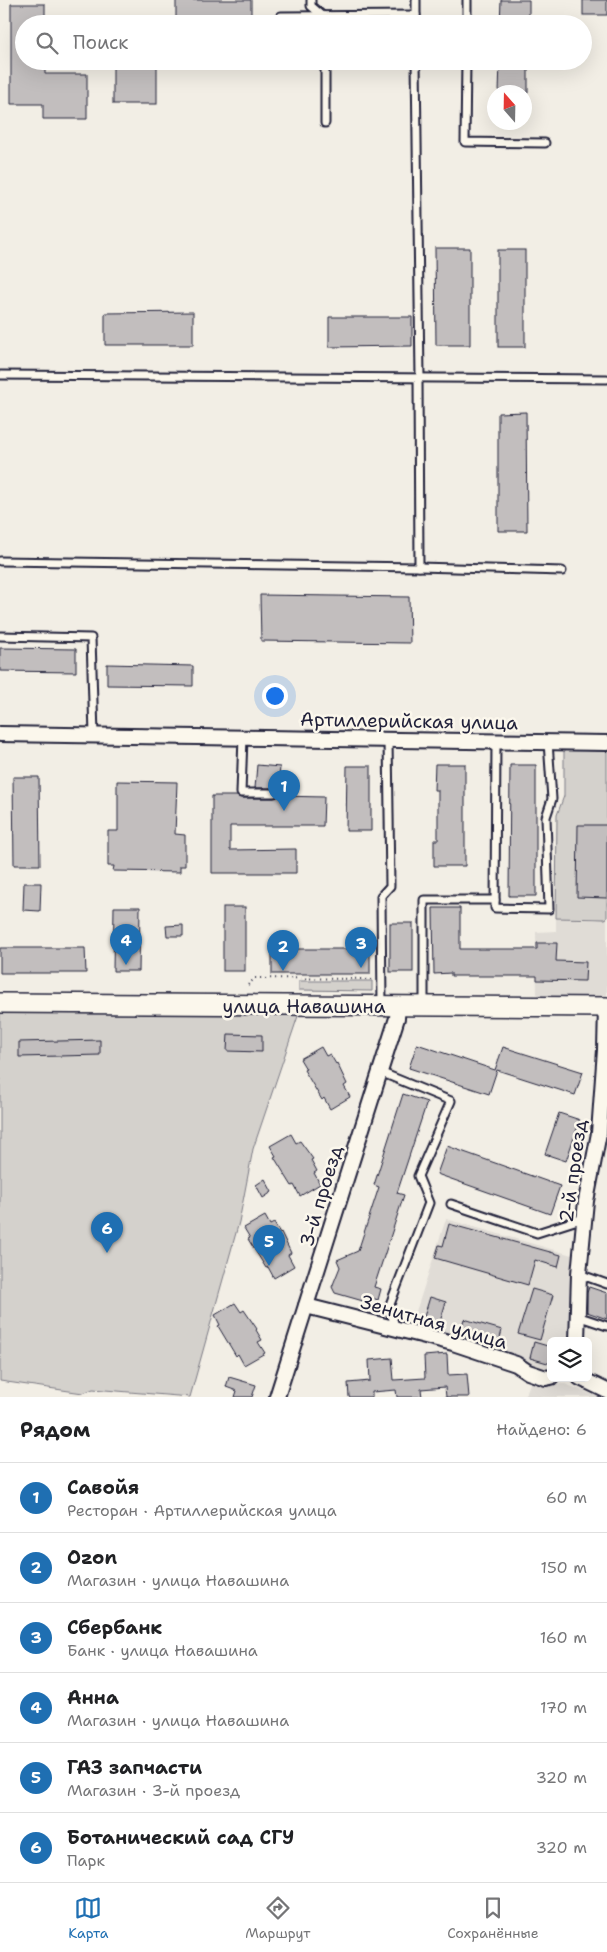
<!DOCTYPE html>
<html lang="ru">
<meta charset="utf-8">
<style>
:root{--surface:#fff;--page:#f2f2f2;--text:#202124;--muted:#757577;--line:#e0e0e0;--accent:#1f6fb2}
body{margin:0;font-family:"Shantell Sans",sans-serif;background:var(--page);color:var(--text)}
.controls{position:absolute;right:15px;bottom:15px;display:grid;overflow:hidden;border-radius:8px;box-shadow:0 5px 20px #0002}
.controls button{width:45px;height:45px;display:grid;place-items:center;padding:0;border:0;border-bottom:1px solid var(--line);background:var(--surface);color:var(--text);font:25px sans-serif}
.compass{position:absolute;left:487px;top:85px;width:45px;height:45px;border-radius:50%;background:var(--surface);box-shadow:0 5px 20px #0002;rotate:340deg}
.you{position:absolute;left:274px;top:695px;width:18px;height:18px;margin:-12px;border:4px solid #fff;border-radius:50%;background:#1a73e8;box-shadow:0 0 0 8px #1a73e833}
.badge{display:grid;place-items:center;width:32px;height:32px;border-radius:50%;background:var(--accent);color:#fff;font-size:16px;font-weight:700}
.pin{position:absolute;translate:-50% -41px;filter:drop-shadow(0 1px 2px #0008)}
.pin::after{content:'';position:absolute;top:26px;width:18px;height:15px;background:inherit;clip-path:polygon(0 0,100% 0,50% 100%)}
.list{margin:0;padding:0;list-style:none}
h2{display:flex;justify-content:space-between;align-items:center;height:65px;margin:0;padding:0 20px;font-size:21px}
h2 small{font-size:16px;font-weight:400;color:var(--muted)}
.list li{display:grid;grid-template-columns:32px 1fr auto;gap:15px;align-items:center;box-sizing:border-box;height:70px;padding:0 20px;border-top:1px solid var(--line)}
.list b{display:block;font-size:19px;white-space:nowrap}
.list p{margin:0;font-size:16px;white-space:nowrap;color:var(--muted)}
.list em{font-size:16px;font-style:normal;color:var(--muted)}
.icon{flex:none;width:28px;height:28px;fill:none;stroke:currentColor;stroke-width:2;stroke-linecap:round;stroke-linejoin:round}
.map{position:relative;flex:none;width:607px;height:1397px;overflow:hidden}
.search{position:absolute;background:var(--surface);box-shadow:0 5px 20px #0002;left:15px;right:15px;top:15px;height:55px;display:flex;align-items:center;gap:12px;box-sizing:border-box;padding:0 18px;border-radius:28px;color:var(--muted);font-size:19px}
.sheet{height:485px;background:var(--surface)}
nav{display:flex;justify-content:space-around;align-items:center;box-sizing:border-box;height:70px;border-top:1px solid var(--line);background:var(--surface);font-size:14px;color:var(--muted)}
nav a{display:grid;justify-items:center;gap:2px}
nav .on{color:var(--accent)}
.map>svg:first-child{display:block}
</style>
<div class="map">
<svg width="607" height="1397" viewBox="0 0 607 1397">
<rect width="100%" height="100%" fill="#f2eee5"/>
<filter id="ink" filterUnits="userSpaceOnUse"><feTurbulence type="fractalNoise" baseFrequency=".02" numOctaves="2"/><feDisplacementMap in="SourceGraphic" scale="10" xChannelSelector="R" yChannelSelector="G"/><feConvolveMatrix kernelMatrix="1 2 1 2 8 2 1 2 1" color-interpolation-filters="sRGB"/></filter>
<g filter="url(#ink)">
<g fill="#e0dcd6">
<polygon points="556,918 595,920 607,918 607,999 537,999 536,932 556,931"/>
<polygon points="446,1219 575,1256 572,1341 551,1341 551,1371 543,1371 411,1327"/>
<polygon points="532,1378 546,1382 565,1384 599,1397 525,1397"/>
</g>
<g fill="#d4d1cc" stroke="#7b7a84">
<polygon points="564,750 607,751 607,918 605,919 556,918 557,815 564,796"/>
<polygon points="299,981 372,981 372,991 299,990"/>
<polygon points="0,1011 299,1013 253,1149 239,1222 190,1397 93,1389 83,1393 0,1381"/>
</g>
<g fill="#c2bebe" stroke="#22223b">
<rect x="176" y="0" width="75" height="24"/>
<polygon points="501,0 529,0 529,24 500,24"/>
<rect x="583" y="0" width="24" height="15"/>
<polygon points="11,4 45,4 45,24 24,24 24,61 45,61 45,74 87,74 87,119 43,119 43,104 11,104"/>
<rect x="113" y="61" width="44" height="43"/>
<polygon points="500,61 528,61 528,93 499,92"/>
<polygon points="435,248 470,248 470,345 436,345"/>
<rect x="498" y="250" width="27" height="97"/>
<polygon points="193,312 193,345 105,345 105,313"/>
<polygon points="329,317 412,317 412,346 329,347"/>
<polygon points="526,412 527,531 498,531 498,413"/>
<polygon points="260,595 409,597 410,643 261,641"/>
<polygon points="0,648 76,649 76,672 0,671"/>
<polygon points="107,664 193,666 193,686 107,685"/>
<polygon points="435,764 465,764 465,866 434,866 434,840 438,840 438,790 434,790"/>
<polygon points="257,765 280,767 278,790 274,788 255,788"/>
<polygon points="510,765 536,765 536,896 509,896"/>
<polygon points="347,766 371,766 371,831 346,831"/>
<polygon points="13,777 39,777 40,865 14,865"/>
<polygon points="117,781 177,782 175,834 185,835 185,866 180,866 180,872 113,871 114,866 108,866 108,831 118,831 118,793 117,793"/>
<polygon points="212,796 237,796 241,798 274,798 278,796 324,797 323,826 230,826 230,850 296,849 296,873 212,873"/>
<polygon points="578,825 607,825 607,898 577,897"/>
<polygon points="24,883 41,883 40,911 23,910"/>
<polygon points="114,907 140,907 139,971 113,971"/>
<rect x="223" y="907" width="22" height="64"/>
<polygon points="433,908 460,908 460,949 537,949 537,943 557,943 556,961 586,962 585,981 537,980 537,976 451,976 451,973 434,974"/>
<rect x="390" y="923" width="23" height="49"/>
<polygon points="183,925 183,936 167,936 166,926"/>
<polygon points="0,948 85,948 86,973 0,973"/>
<rect x="272" y="949" width="98" height="25"/>
<polygon points="228,1034 262,1035 262,1052 227,1051"/>
<polygon points="100,1040 100,1055 19,1057 19,1042"/>
<polygon points="417,1044 495,1070 503,1047 583,1072 575,1095 497,1070 489,1094 409,1068"/>
<polygon points="321,1047 326,1056 330,1054 336,1064 337,1063 347,1084 344,1086 350,1097 330,1109 324,1098 322,1100 304,1070 306,1069 300,1059"/>
<polygon points="403,1094 427,1102 397,1193 404,1195 374,1287 381,1289 378,1300 372,1298 370,1303 335,1293 332,1287 340,1267 337,1260 358,1251 379,1187 374,1185"/>
<polygon points="559,1113 580,1120 566,1161 545,1154"/>
<polygon points="291,1134 296,1143 300,1141 313,1159 311,1160 317,1171 314,1173 320,1184 300,1196 294,1185 292,1186 274,1157 276,1156 270,1146"/>
<polygon points="447,1146 560,1186 550,1214 437,1174"/>
<polygon points="265,1179 272,1192 263,1198 256,1185"/>
<polygon points="265,1216 270,1225 274,1223 280,1233 281,1232 291,1253 288,1255 294,1266 274,1278 268,1267 266,1268 248,1239 250,1238 244,1228"/>
<polygon points="449,1224 561,1255 558,1267 535,1260 528,1285 435,1258 439,1245 443,1246"/>
<polygon points="589,1287 607,1293 607,1319 587,1312 587,1293"/>
<polygon points="532,1289 553,1295 540,1340 518,1334"/>
<polygon points="430,1297 446,1302 439,1325 423,1320"/>
<polygon points="235,1303 241,1312 244,1310 257,1329 256,1330 262,1340 258,1342 265,1353 244,1365 238,1354 236,1356 218,1326 220,1325 215,1315"/>
<polygon points="464,1319 502,1330 498,1346 460,1334"/>
<polygon points="534,1342 551,1347 551,1364 530,1358"/>
<polygon points="447,1354 448,1375 467,1374 469,1397 446,1397 445,1387 421,1389 422,1397 397,1397 396,1390 372,1392 372,1397 349,1397 348,1383 370,1381 369,1360 392,1358 394,1380 425,1378 424,1356"/>
<polygon points="229,1377 256,1385 252,1397 235,1397 237,1391 226,1387"/>
</g>
<g fill="none" stroke-linecap="round" stroke-linejoin="round">
<g stroke="#22223b" stroke-width="11">
<g id="lane">
<polyline points="311,0 311,6 324,17 325,24"/>
<polyline points="416,0 416,24"/>
<polyline points="281,16 416,15"/>
<polyline points="467,24 467,0"/>
<polyline points="325,61 325,123"/>
<polyline points="416,61 420,378"/>
<polyline points="466,61 465,142 545,143"/>
<polyline points="0,375 607,379"/>
<polyline points="0,561 419,567 418,378"/>
<polyline points="419,567 562,571"/>
<polyline points="0,636 91,638 94,735"/>
<polyline points="243,737 241,793 274,793"/>
<polyline points="496,741 495,908 549,909 546,817 552,799 548,742"/>
<polyline points="382,1006 381,896 390,886 388,740"/>
<polyline points="424,1006 424,900 495,900"/>
<polyline points="380,1072 451,1101 418,1176 429,1203 389,1307 396,1329"/>
<polyline points="451,1204 537,1233 584,1218"/>
<polyline points="579,1274 607,1284"/>
<polyline points="577,1316 607,1326"/>
</g>
</g>
<g stroke="#22223b" stroke-width="18">
<g id="street">
<polyline points="0,734 607,743"/>
<polyline points="306,1306 453,1343 516,1364 528,1372 546,1378 551,1377"/>
<polyline points="577,1341 579,1274 586,1201 599,1133 605,1050 606,1007"/>
<polyline points="580,1378 607,1391"/>
<polyline points="277,1397 397,1018 398,1006"/>
</g>
</g>
<g stroke="#22223b" stroke-width="22">
<polyline id="secondary" points="0,1003 607,1007"/>
</g>
<polyline stroke="#22223b" stroke-width="2" stroke-dasharray="1 4" stroke-linecap="butt" points="248,985 255,978 372,979"/>
<use href="#lane" stroke="#fbf7ec" stroke-width="7"/>
<use href="#street" stroke="#fbf7ec" stroke-width="14"/>
<use href="#secondary" stroke="#fbf7ec" stroke-width="19"/>
</g>
</g>
<g text-anchor="middle" dominant-baseline="central" stroke-width="5" stroke-linejoin="round" paint-order="stroke">
<g font-size="19" fill="#22223b" stroke="#fbf7ec">
<text transform="translate(409 721) rotate(1)">Артиллерийская улица</text>
<text x="304" y="1006">улица Навашина</text>
<text transform="translate(573 1171) rotate(-82)">2-й проезд</text>
<text transform="translate(321 1196) rotate(-73)">3-й проезд</text>
<text transform="translate(434 1322) rotate(16)">Зенитная улица</text>
</g>
</g>
</svg>
<div class="controls">
<button><svg class="icon" aria-label="layers" viewBox="0 0 24 24"><path d="M12 4l9 5-9 5-9-5zM3 14l9 5 9-5"/></svg></button>
</div>
<svg class="compass" viewBox="-18 -18 36 36"><path d="M0-13l5 13h-10z" fill="#e53935"/><path d="M0 13l5-13h-10z" fill="#757577"/></svg>
<div class="you"></div>
<div class="pin badge" style="left:284px;top:811px">1</div>
<div class="pin badge" style="left:283px;top:971px">2</div>
<div class="pin badge" style="left:361px;top:968px">3</div>
<div class="pin badge" style="left:126px;top:965px">4</div>
<div class="pin badge" style="left:269px;top:1266px">5</div>
<div class="pin badge" style="left:107px;top:1253px">6</div>
<div class="search"><svg class="icon" aria-label="search" viewBox="0 0 24 24"><circle cx="10" cy="10" r="6"/><path d="M15 15l6 6"/></svg>Поиск</div>
</div>
<section class="sheet">
<h2>Рядом<small>Найдено: 6</small></h2>
<ul class="list">
<li><span class="badge">1</span><div><b>Савойя</b><p>Ресторан · Артиллерийская улица</p></div><em>60 m</em></li>
<li><span class="badge">2</span><div><b>Ozon</b><p>Магазин · улица Навашина</p></div><em>150 m</em></li>
<li><span class="badge">3</span><div><b>Сбербанк</b><p>Банк · улица Навашина</p></div><em>160 m</em></li>
<li><span class="badge">4</span><div><b>Анна</b><p>Магазин · улица Навашина</p></div><em>170 m</em></li>
<li><span class="badge">5</span><div><b>ГАЗ запчасти</b><p>Магазин · 3-й проезд</p></div><em>320 m</em></li>
<li><span class="badge">6</span><div><b>Ботанический сад СГУ</b><p>Парк</p></div><em>320 m</em></li>
</ul>
</section>
<nav>
<a class="on"><svg class="icon" aria-label="map" viewBox="0 0 24 24"><path d="M3 6l6-2 6 2 6-2v14l-6 2-6-2-6 2zM9 4v14M15 6v14"/></svg>Карта</a>
<a><svg class="icon" aria-label="directions" viewBox="0 0 24 24"><path d="M12 3l9 9-9 9-9-9zM9 14v-3h6M13 9l2 2-2 2"/></svg>Маршрут</a>
<a><svg class="icon" aria-label="saved" viewBox="0 0 24 24"><path d="M7 4h10v16l-5-4-5 4z"/></svg>Сохранённые</a>
</nav>
